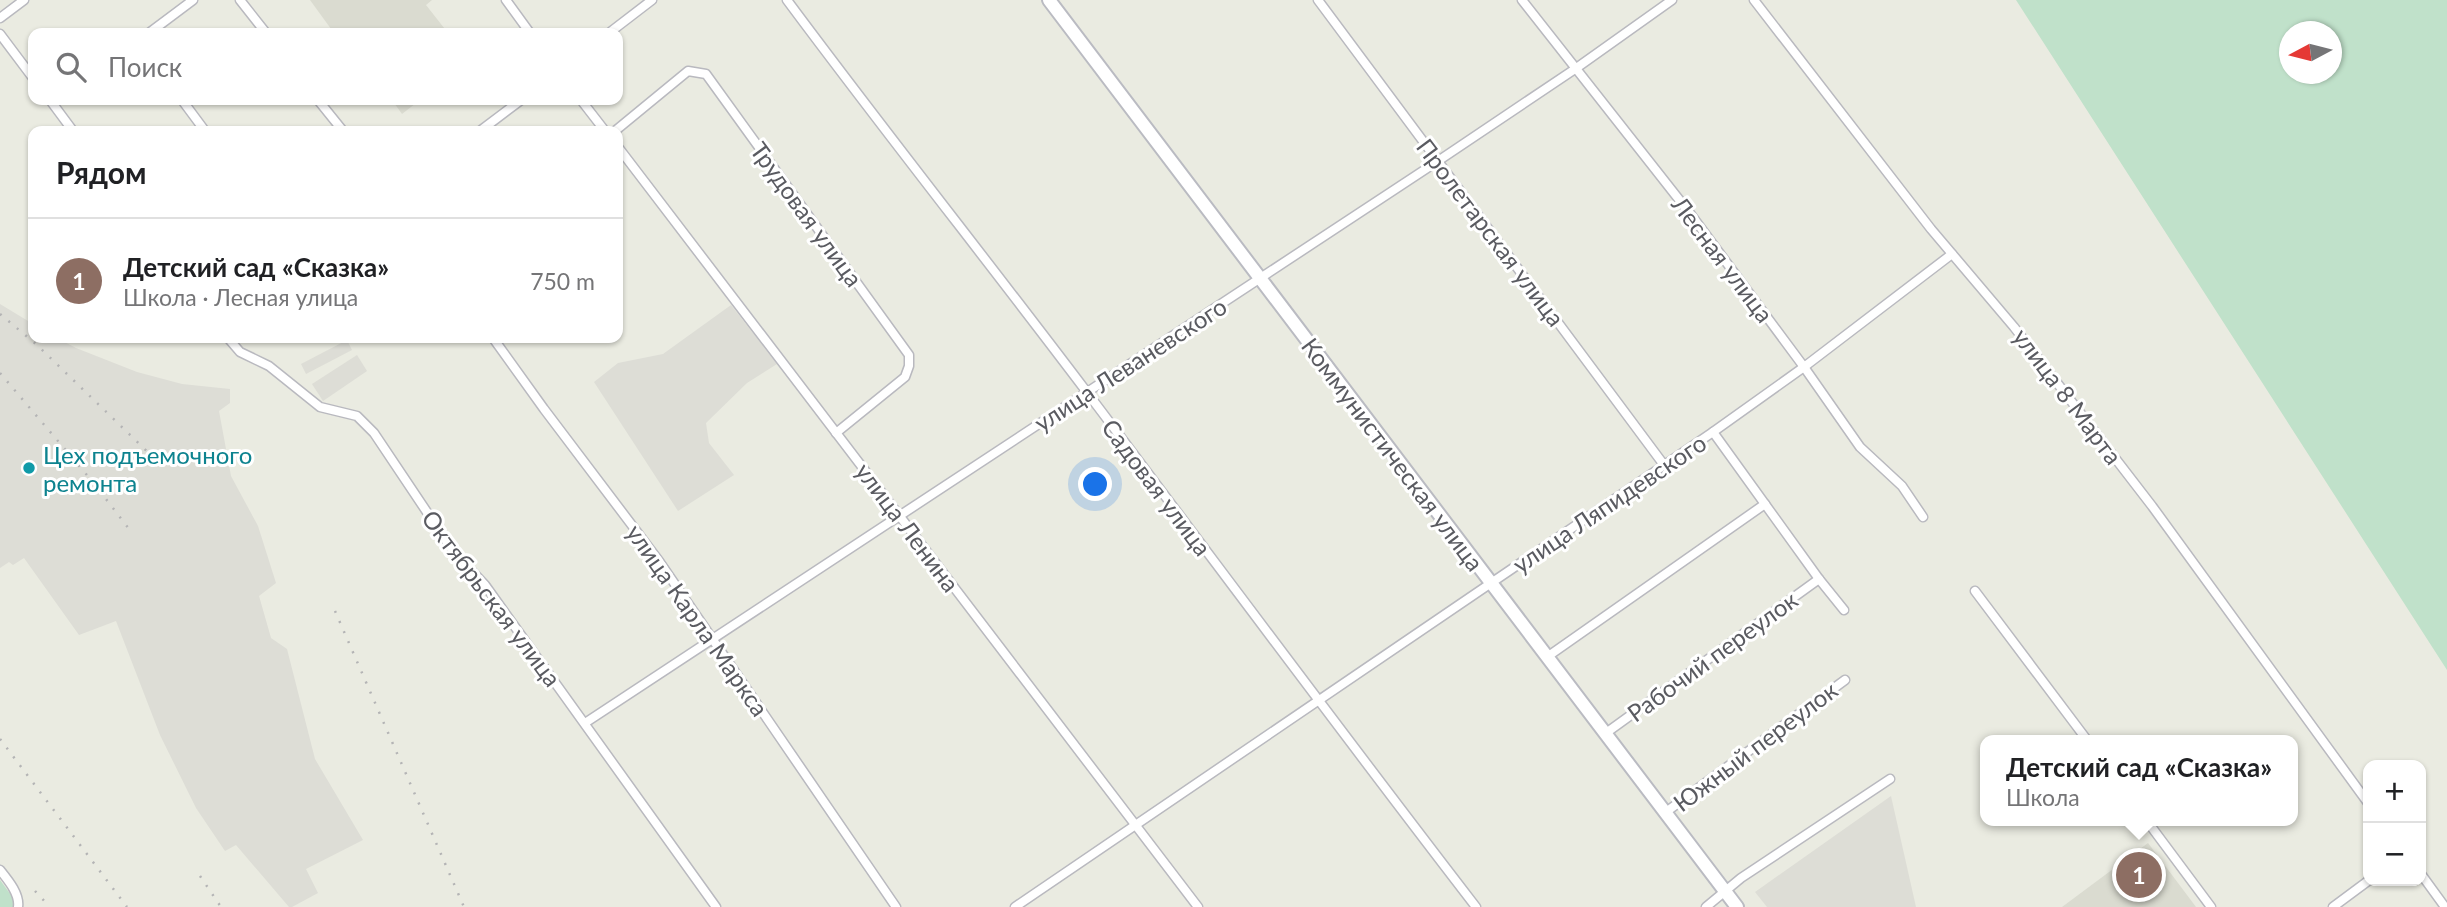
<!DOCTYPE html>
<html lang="ru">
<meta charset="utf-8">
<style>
:root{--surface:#fff;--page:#f6f6f6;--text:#202124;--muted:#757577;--line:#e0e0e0;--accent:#111827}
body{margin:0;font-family:Lato,sans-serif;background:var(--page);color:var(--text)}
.controls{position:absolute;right:21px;bottom:21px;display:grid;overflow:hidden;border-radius:14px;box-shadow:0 2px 5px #0004}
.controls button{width:63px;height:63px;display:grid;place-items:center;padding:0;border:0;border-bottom:2px solid var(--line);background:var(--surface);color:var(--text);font:35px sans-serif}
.compass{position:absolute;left:2279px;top:21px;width:63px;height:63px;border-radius:50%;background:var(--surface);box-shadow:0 2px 5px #0004;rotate:263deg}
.you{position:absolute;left:1096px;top:485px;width:24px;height:24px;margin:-18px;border:5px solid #fff;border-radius:50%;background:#1a73e8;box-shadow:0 0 0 10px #1a73e833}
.badge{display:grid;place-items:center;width:46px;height:46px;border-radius:50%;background:var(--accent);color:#fff;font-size:23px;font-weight:700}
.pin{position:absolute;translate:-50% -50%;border:4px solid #fff;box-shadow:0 2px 7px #0006}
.popup{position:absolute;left:1980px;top:735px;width:318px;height:91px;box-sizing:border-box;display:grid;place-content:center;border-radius:14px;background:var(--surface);filter:drop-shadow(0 2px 5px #0005);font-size:23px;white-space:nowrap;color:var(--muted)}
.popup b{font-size:26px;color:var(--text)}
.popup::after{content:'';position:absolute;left:50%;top:100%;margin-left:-14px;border:14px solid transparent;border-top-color:var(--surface)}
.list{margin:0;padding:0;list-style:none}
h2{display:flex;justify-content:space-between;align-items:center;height:91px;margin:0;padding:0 28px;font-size:30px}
h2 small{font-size:23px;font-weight:400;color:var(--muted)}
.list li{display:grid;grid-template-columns:46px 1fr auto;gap:21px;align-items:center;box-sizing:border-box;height:126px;padding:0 28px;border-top:2px solid var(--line)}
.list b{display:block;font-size:26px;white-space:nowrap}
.list p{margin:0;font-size:23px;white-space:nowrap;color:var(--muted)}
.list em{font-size:23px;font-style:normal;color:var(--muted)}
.icon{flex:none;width:38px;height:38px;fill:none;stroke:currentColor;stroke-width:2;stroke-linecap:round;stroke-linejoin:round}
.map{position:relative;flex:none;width:2447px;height:907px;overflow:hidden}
.search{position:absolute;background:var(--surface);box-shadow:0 2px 5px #0004;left:28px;top:28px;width:595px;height:77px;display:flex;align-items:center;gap:18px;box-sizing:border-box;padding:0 24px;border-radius:14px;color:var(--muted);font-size:26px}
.panel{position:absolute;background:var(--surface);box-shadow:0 2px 5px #0004;left:28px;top:126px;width:595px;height:217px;border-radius:14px}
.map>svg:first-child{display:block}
</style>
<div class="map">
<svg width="2447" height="907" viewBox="0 0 2447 907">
<rect width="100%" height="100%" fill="#eaebe1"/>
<g fill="#ddddd6">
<polygon points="0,304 33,324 33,338 57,338 76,348 137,372 182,384 230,389 230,403 219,411 231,476 258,526 276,583 259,596 271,638 287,649 315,759 363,840 306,869 318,893 292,907 289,907 236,845 225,851 196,808 160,735 116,621 79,635 24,558 13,565 9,562 0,568"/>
<polygon points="731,305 777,364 747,383 706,423 709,443 734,475 678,511 594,382 618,363 663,354"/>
<polygon points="347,340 352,350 306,374 301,364"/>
<polygon points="357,355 367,371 323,401 312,384"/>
<polygon points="1891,796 1916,907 1767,907 1755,892"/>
</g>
<g fill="#dadbd0">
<polygon points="310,0 432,0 426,5 448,33 334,33"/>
<polygon points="392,100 420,100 402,114"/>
<polygon points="2148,843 2196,907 2062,907"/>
</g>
<g fill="#c0e1ca" fill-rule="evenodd">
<path d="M2016,0H2447V670ZM2290,32H2332V74H2290Z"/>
<polygon points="0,880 14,899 14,907 0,907"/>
</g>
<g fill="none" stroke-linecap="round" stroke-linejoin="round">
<g stroke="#b9b9bf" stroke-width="11">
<g id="street">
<polyline points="240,0 266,33"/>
<polyline points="506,0 530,33"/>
<path d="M787,0C885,132 987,260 1086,391C1216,563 1344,736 1476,907"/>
<polyline points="1318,0 1664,465"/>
<polyline points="1522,0 1692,216 1804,367 1860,447 1902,486 1923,517"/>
<polyline points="1754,0 1931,229 2014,327 2152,506 2368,803"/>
<polyline points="0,18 24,0"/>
<polyline points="149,33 193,0"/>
<polyline points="609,33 652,0"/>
<polyline points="0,34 33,78"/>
<polyline points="50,100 73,131"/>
<polyline points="182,100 205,131"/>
<polyline points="318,100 343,131"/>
<polyline points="581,100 605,131"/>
<polyline points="480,131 521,100"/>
<polyline points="615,131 688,71 706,74 909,355 909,366 905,377 836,433"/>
<polyline points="618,147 1198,907"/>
<polyline points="228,338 240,352 269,366 320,407 357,416 374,433 453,551 485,585 716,907"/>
<polyline points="493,338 544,409 659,561 896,907"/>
<polyline points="1713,432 1819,579 1844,610"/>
<polyline points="1975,591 2087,740"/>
<polyline points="1547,657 1765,504"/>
<polyline points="585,723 1438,161 1575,69 1672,0"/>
<polyline points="1606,733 1819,579"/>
<polyline points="1666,812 1845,680"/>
<polyline points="2147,821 2211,907"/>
<path d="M0,870C8,880 20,894 18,907"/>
<polyline points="2421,874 2445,907"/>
<polyline points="1015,907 1713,432 1804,367 1952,254"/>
<polyline points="1706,907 1741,878 1890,779"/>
<polyline points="2333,907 2368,881"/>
</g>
</g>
<g stroke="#babbc2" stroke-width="16">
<polyline id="secondary" points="1049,0 1737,907"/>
</g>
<use href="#street" stroke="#fff" stroke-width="8"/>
<use href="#secondary" stroke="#fff" stroke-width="12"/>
<g stroke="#b4b4b5" stroke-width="2.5" stroke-dasharray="2 9" stroke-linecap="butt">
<polyline points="0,314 37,345 156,460"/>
<polyline points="0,373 92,481 133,534"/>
<polyline points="335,611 464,907"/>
<polyline points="0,739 127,907"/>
<polyline points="200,876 221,907"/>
<polyline points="35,891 50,907"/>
</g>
</g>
<circle fill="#0f9aa8" stroke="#fff" stroke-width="2.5" cx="29" cy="468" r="7"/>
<g text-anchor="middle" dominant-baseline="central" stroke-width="6" stroke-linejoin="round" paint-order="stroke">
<g font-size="24" fill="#5a5b61" stroke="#fff">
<text transform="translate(807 214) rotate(54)">Трудовая улица</text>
<text transform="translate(1491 232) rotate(53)">Пролетарская улица</text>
<text transform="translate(1723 259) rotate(53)">Лесная улица</text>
<text transform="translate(1130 364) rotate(-33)">улица Леваневского</text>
<text transform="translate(2068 396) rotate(53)">улица 8 Марта</text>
<text transform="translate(1393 454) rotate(53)">Коммунистическая улица</text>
<text transform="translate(1157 487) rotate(53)">Садовая улица</text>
<text transform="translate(1609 503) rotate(-34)">улица Ляпидевского</text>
<text transform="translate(908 527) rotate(53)">улица Ленина</text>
<text transform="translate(492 598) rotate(53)">Октябрьская улица</text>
<text transform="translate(698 620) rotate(55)">улица Карла Маркса</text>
<text transform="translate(1712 656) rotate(-36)">Рабочий переулок</text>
<text transform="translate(1755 746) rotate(-37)">Южный переулок</text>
</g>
<g font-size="24" fill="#0d838f" stroke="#fff" text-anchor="start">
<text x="43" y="454">Цех подъемочного<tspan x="43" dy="28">ремонта</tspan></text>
</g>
</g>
</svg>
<div class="controls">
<button>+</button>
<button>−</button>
</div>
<svg class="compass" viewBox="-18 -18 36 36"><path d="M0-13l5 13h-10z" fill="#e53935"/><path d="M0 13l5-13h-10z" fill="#757577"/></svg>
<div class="you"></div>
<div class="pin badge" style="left:2139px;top:875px;background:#8d6e63">1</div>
<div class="popup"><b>Детский сад «Сказка»</b>Школа</div>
<div class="search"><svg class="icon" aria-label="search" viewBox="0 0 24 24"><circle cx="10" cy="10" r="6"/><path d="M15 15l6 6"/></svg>Поиск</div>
<section class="panel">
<h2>Рядом<small></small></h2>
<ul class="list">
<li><span class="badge" style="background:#8d6e63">1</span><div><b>Детский сад «Сказка»</b><p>Школа · Лесная улица</p></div><em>750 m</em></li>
</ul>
</section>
</div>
